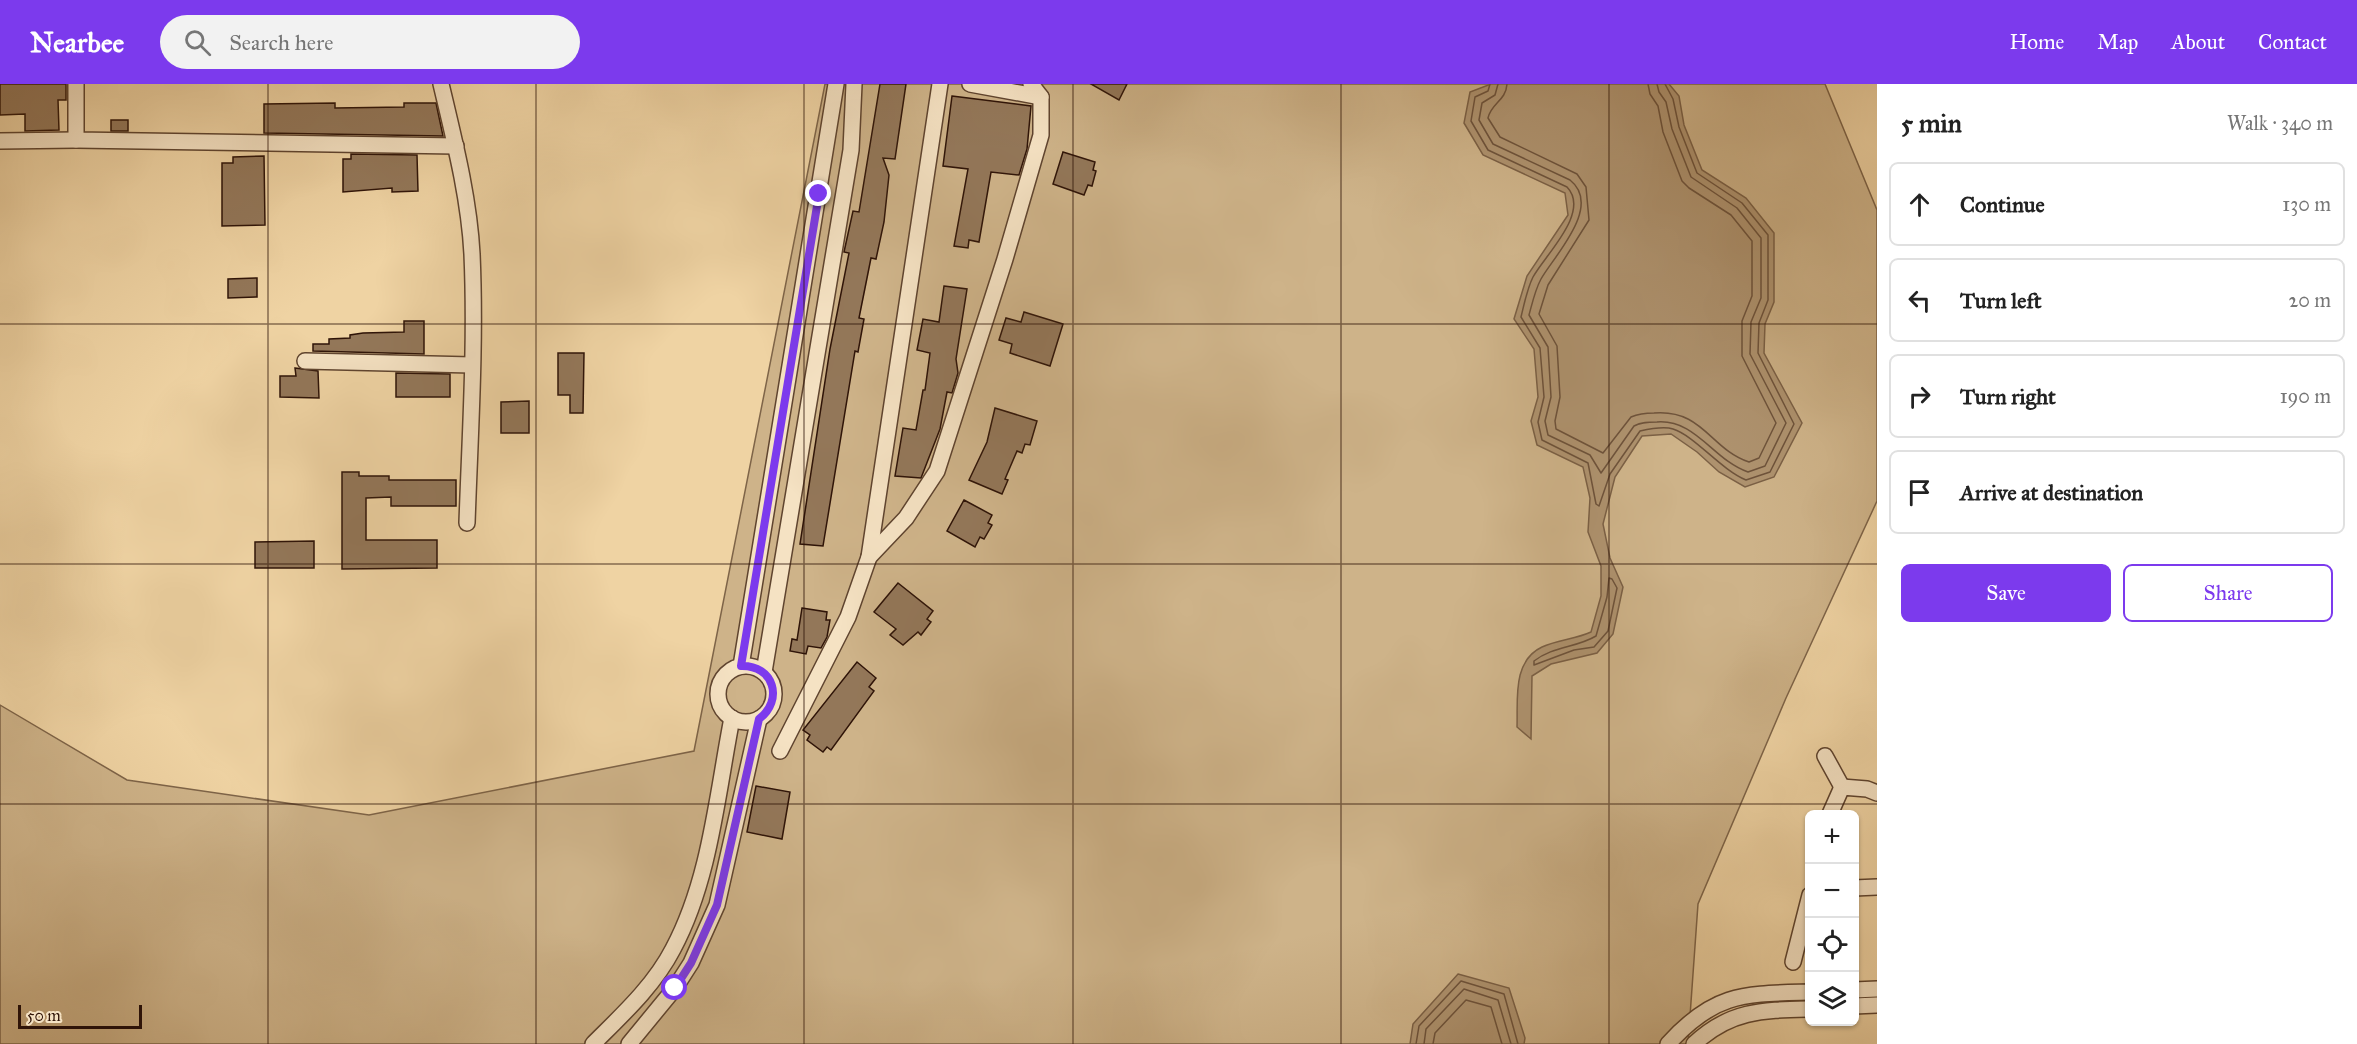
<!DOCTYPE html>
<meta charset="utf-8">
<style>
:root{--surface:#fff;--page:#f2f2f2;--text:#222;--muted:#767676;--line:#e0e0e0;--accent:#7c3aed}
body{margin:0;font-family:"IM FELL Great Primer",serif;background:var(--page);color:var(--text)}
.controls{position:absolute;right:18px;bottom:18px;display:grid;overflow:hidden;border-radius:9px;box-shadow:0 2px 4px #0004}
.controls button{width:54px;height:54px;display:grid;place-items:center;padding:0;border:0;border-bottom:2px solid var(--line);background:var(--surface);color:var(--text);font:30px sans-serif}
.scale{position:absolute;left:18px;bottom:15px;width:124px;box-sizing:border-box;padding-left:6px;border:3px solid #2f1408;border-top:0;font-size:16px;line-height:21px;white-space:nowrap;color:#2f1408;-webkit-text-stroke:4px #f5e2c3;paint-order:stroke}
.stop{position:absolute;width:18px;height:18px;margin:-14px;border:4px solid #7c3aed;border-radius:50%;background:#fff}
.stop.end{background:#7c3aed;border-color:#fff;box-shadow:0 2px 6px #0008}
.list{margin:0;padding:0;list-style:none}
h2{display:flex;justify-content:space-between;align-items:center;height:78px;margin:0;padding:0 24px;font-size:26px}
h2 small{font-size:20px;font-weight:400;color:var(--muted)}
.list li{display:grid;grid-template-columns:39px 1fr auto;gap:18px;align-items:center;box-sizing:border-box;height:84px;margin:0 12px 12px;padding:0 12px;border:2px solid var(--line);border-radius:9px}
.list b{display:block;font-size:22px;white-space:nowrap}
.list em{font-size:20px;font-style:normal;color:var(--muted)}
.actions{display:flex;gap:12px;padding:18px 24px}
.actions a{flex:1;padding:14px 0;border:2px solid var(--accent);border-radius:9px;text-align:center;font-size:21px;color:var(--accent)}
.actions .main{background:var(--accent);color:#fff}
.icon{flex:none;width:33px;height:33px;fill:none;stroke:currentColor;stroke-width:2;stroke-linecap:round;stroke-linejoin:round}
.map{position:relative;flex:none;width:1877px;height:960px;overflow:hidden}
header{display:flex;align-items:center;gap:36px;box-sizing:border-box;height:84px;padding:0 30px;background:var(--accent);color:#fff}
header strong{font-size:28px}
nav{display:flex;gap:33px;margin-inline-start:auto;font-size:21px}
.search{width:420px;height:54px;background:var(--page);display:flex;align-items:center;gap:15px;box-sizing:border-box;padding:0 21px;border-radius:33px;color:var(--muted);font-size:22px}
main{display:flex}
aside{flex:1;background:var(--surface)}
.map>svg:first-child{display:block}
</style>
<header>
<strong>Nearbee</strong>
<div class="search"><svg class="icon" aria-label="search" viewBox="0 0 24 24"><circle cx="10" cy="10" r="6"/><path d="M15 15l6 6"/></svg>Search here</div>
<nav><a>Home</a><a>Map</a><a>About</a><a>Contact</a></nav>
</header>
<main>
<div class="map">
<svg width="1877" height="960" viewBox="0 0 1877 960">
<rect width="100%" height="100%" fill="#efd3a3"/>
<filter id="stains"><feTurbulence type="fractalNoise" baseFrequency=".00333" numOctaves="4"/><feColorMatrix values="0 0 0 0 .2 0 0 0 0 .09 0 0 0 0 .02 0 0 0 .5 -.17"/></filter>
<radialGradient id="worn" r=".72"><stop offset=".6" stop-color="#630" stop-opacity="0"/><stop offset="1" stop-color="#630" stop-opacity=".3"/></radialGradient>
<polygon fill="#ceb389" stroke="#7e6448" stroke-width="1.5" points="825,0 1825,0 1877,126 1877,417 1786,614 1698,820 1688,960 0,960 0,621 127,696 369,731 694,667"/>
<g fill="#ae926e" stroke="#7b6045" stroke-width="1.5">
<path d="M1491,0H1669L1679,12L1684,41L1702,86L1746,114L1774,149V218L1765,240L1764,269L1802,339L1774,393L1745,403L1719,388L1697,368L1671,350L1642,352L1615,393L1603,440L1610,474L1623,503L1613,550L1597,569L1551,580L1532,592L1531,655L1517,643C1518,616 1512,577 1542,563C1557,556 1576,555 1591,548L1601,512V482L1588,448L1590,414L1583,383L1537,361L1531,337L1538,313L1534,265L1514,235L1527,192L1568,131L1565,109L1483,71L1464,39L1470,8Z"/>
<polygon points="1458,890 1509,904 1525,954 1524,960 1410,960 1413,940"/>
</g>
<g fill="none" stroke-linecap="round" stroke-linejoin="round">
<g stroke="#6e533b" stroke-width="1.5">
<path d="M1490,0L1488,7L1475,13L1471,37L1488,66L1567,103C1591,128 1545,171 1533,193C1527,205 1524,221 1521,233L1540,264L1544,313L1538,338L1542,356L1588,379L1596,420L1599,422L1610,390L1640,347C1649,345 1664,342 1673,345C1695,352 1720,385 1746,396L1770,388L1794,340L1758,269L1759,239L1768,216V151L1742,119L1697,89L1679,43L1673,15L1665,0"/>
<path d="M1498,0L1495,11L1482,19L1479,36L1493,60L1570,96C1603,122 1554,172 1541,195C1535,206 1532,220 1529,231L1548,263L1551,313L1545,337L1548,351L1590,371L1601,389L1634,342C1641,338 1649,338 1657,338C1696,335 1713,376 1748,388L1765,382L1786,339L1750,270L1751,238L1761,214V154L1737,124L1691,93L1672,45L1666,18L1659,8L1657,0"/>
<path d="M1507,0C1506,17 1491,19 1488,34L1500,53L1577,90L1586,103L1589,136L1548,201L1539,230L1557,262L1560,313L1555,337L1556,345L1603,369L1631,333C1638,330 1646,329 1654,329C1703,325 1710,365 1749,378L1759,374L1776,339L1742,272V237L1752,212V157L1731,131L1689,104L1682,97L1663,48L1658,22L1650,10L1648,0"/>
<path d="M1609,494L1612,495L1617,504L1608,547L1594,563L1574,566L1534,581V577C1553,562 1576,564 1596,552L1607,513Z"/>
<polyline points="1416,960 1419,942 1461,897 1504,910 1518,960"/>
<polyline points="1424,960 1426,945 1464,905 1498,916 1511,960"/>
<polyline points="1433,960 1435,949 1466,916 1491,923 1502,960"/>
</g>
</g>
<g fill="#937759" stroke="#2f1408" stroke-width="1.5">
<polygon points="0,0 66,0 66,16 58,16 59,46 25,47 25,30 0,31"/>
<polygon points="880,0 906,0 895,75 883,74 889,91 884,138 876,175 871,174 859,234 864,235 858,268 855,267 823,462 800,460 830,265 849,169 844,168 853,127 859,128"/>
<polygon points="1091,0 1127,0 1119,16"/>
<polygon points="952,12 1031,22 1027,65 1019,91 991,88 979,158 969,156 968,164 954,162 968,85 943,82"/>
<polygon points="335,19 335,24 404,23 404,19 436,19 443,52 264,49 264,20"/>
<rect x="111" y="36" width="17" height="11"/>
<polygon points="1063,68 1095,78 1093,86 1096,87 1092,102 1088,101 1084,111 1053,100"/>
<polygon points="351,70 417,71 418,107 392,108 392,104 343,108 343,75 351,75"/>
<polygon points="264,72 265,141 222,142 222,79 233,79 233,73"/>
<polygon points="257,194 257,213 228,214 228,195"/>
<polygon points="944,202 967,205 956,275 958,289 952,309 947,308 940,345 921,394 895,392 903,344 916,346 923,306 925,306 930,269 917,266 923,235 939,238"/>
<polygon points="1024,228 1063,240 1050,282 1010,269 1012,260 999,256 1006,234 1021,238"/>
<polygon points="404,237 424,237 424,270 313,267 313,260 329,260 329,255 350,254 350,251 363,249 404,248"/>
<polygon points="558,269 584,269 583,329 570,329 570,311 558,311"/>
<polygon points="295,284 318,287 319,314 280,313 280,292 296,292"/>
<polygon points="396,289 450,290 450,313 396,313"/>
<polygon points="529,317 529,349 501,349 501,318"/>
<polygon points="995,324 1037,337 1030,361 1025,360 1022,369 1017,367 1005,395 1008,396 1002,410 969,396 987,358"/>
<polygon points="342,388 359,388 359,392 389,392 389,396 456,396 456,422 391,422 391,413 366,414 366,456 437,456 437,484 342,485"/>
<polygon points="964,416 992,431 988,439 992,441 984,455 980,453 975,463 947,447"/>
<polygon points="314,457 314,484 255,484 255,458"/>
<polygon points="898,499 933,527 927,535 931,538 921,551 918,548 903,561 890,551 896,545 874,528"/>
<polygon points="802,524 827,528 826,536 830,536 827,553 821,564 808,562 806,570 790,567 792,555 797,556"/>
<polygon points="857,578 876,594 869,603 874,607 831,666 827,663 823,668 807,656 810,651 803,646"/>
<polygon points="756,702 790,708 782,755 747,748"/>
</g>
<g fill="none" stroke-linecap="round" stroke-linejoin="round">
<g stroke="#5f442f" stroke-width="18">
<g id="minor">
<polyline points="76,0 76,56 456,62"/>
<path d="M441,0C454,55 469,113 472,170C476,260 470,350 467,439"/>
<polyline points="970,0 1041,13"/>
<polyline points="0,57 76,56"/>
<polyline points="305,277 472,281"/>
<polyline points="869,473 906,434 937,387 1005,175 1041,51 1041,13 1031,0"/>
<circle cx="746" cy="610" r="28"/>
<polyline points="741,582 836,0"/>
<polyline points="764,588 851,66 854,0"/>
<polyline points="780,667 848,533 869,473 940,0"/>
<polyline points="1825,672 1842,703"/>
<polyline points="1830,730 1842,703 1867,705 1877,709"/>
<polyline points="1854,804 1877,803"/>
<polyline points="1793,878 1810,811"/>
<polyline points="1854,906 1877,905"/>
<polyline points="1854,922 1877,921"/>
<path d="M593,960C621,932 654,902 673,865C710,796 717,711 732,634"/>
<polyline points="629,960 675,904 691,879 717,821 759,635"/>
<path d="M1668,960C1715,908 1744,910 1810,908"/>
<path d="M1694,960C1730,926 1763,926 1810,925"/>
</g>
</g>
<use href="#minor" stroke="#f5e2c3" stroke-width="15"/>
</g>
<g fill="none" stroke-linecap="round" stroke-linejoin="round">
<path stroke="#7c3aed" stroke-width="8" d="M675,904L691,879L717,821L759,635C784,616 774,581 741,582L819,110"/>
</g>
<path fill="none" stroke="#2f1408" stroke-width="1.5" stroke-opacity="0.55" d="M268,0V960M536,0V960M804,0V960M1073,0V960M1341,0V960M1609,0V960M0,240H1877M0,480H1877M0,720H1877"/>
<rect width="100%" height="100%" filter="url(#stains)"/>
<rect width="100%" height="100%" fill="url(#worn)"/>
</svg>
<div class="controls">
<button>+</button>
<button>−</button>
<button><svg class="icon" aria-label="locate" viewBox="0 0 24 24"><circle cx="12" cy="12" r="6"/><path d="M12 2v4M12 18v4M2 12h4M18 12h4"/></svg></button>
<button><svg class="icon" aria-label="layers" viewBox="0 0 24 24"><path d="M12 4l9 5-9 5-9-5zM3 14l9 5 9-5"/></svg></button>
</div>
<div class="scale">50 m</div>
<div class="stop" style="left:675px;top:904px"></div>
<div class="stop end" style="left:819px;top:110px"></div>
</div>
<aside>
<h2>5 min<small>Walk · 340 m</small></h2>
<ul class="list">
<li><svg class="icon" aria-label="ahead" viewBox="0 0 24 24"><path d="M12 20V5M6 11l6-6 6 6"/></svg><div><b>Continue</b></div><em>130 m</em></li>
<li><svg class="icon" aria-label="left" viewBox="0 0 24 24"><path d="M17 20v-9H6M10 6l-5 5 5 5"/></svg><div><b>Turn left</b></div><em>20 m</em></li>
<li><svg class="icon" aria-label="right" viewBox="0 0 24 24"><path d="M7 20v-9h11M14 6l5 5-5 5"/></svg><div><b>Turn right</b></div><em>190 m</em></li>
<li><svg class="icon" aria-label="arrive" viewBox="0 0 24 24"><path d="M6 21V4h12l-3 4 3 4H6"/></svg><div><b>Arrive at destination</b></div></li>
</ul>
<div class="actions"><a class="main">Save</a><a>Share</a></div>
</aside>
</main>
